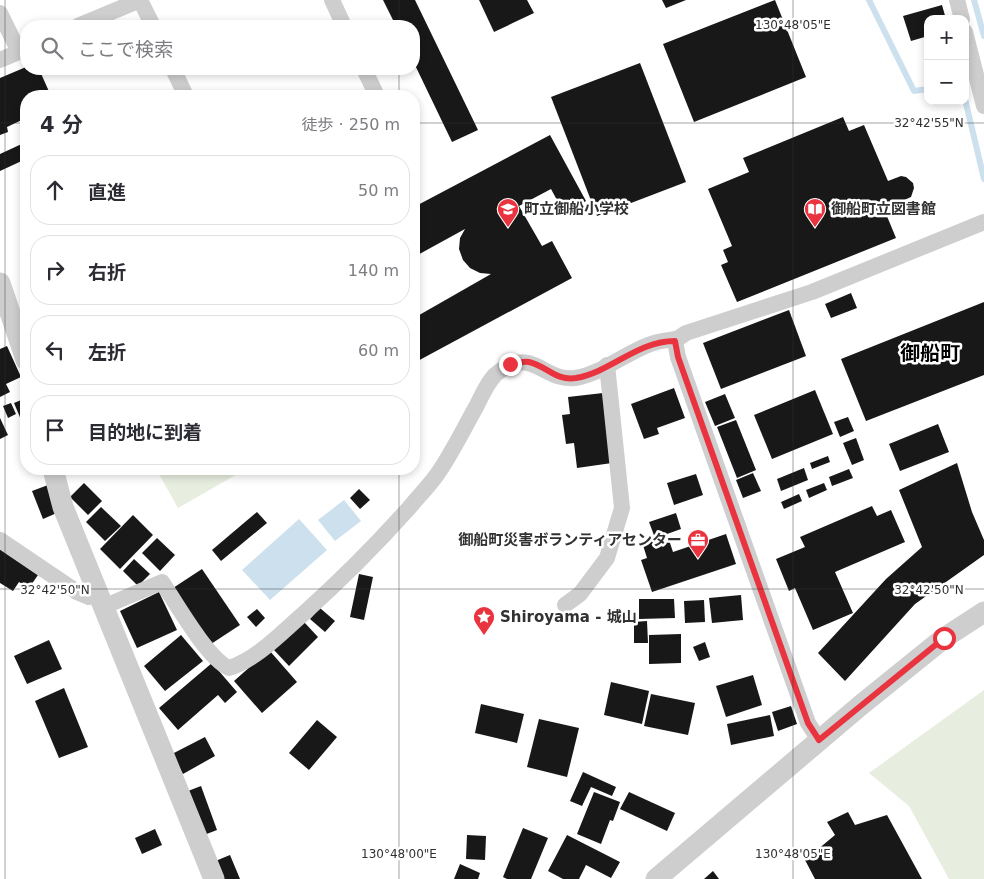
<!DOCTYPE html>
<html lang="ja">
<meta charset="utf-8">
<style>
:root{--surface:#fff;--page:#f2f2f3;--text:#2b2b33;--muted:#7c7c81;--line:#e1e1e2}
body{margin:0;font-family:"DejaVu Sans","Noto Sans JP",sans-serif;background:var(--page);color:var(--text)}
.controls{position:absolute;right:15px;top:15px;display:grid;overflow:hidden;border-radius:10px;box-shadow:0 2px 8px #0003}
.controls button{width:45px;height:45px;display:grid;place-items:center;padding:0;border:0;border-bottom:1px solid var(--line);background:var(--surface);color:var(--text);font:25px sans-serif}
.stop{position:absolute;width:15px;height:15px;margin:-11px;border:4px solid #e9333f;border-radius:50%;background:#fff}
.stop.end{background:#e9333f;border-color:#fff;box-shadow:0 1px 5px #0008}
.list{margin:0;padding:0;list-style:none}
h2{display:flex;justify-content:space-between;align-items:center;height:65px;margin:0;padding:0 20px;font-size:21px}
h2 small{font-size:16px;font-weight:400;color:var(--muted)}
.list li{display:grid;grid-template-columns:32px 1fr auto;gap:15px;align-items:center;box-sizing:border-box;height:70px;margin:0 10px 10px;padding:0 10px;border:1px solid var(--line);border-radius:20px}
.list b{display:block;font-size:19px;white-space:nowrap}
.list em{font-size:16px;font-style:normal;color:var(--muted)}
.icon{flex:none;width:28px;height:28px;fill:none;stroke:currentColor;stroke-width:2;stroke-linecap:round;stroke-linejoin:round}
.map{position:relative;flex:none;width:984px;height:879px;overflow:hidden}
.search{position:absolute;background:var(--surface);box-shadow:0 2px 8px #0003;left:20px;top:20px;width:400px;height:55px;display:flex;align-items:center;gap:12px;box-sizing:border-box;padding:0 18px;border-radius:20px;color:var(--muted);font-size:19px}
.panel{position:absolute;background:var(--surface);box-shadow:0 2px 8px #0003;left:20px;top:90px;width:400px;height:385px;border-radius:20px}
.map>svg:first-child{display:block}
</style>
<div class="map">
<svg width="984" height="879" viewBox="0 0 984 879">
<rect width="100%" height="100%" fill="#fff"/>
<g fill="#e7eee0">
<polygon points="156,469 246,469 178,508"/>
<polygon points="984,690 984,879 949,879 909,806 869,773"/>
</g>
<g fill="#cce0ee">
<polygon points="344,500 361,521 335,541 318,520"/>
<polygon points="299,519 327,550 270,600 242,570"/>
</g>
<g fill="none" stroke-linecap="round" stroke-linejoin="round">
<g stroke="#cce0ee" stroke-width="6">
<polyline points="869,0 914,91 928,89"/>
<polyline points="974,0 984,36"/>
<polyline points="965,99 984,179"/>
</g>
</g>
<g fill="#181818">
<polygon points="383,0 415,0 478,130 452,142 414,63 414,26 396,26"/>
<polygon points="479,0 527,0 534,13 494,32"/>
<polygon points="662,0 686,0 666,8"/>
<polygon points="775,0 806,77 694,122 663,44"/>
<polygon points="942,5 946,19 928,19 928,36 911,41 903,16"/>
<polygon points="640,63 686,182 597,216 551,97"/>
<polygon points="26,67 26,69 39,69 51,96 26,96 26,118 7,127 8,132 0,135 0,78"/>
<polygon points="843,117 849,131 864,125 888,181 901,176 906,177 913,183 914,188 911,197 884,209 896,238 737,302 721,265 728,262 723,250 732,246 708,189 749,172 743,158"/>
<polygon points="550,135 586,201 564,213 551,189 519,206 542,246 552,241 572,278 414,363 414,318 491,274 480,273 470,268 463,260 459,249 460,238 465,229 414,257 414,207"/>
<polygon points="26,142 26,159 0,171 0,154"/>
<polygon points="851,293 857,308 831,318 825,304"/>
<polygon points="984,302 984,375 866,421 841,359"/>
<polygon points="789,310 806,356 721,389 703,343"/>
<polygon points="7,346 21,377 6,384 10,392 0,397 0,349"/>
<polygon points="674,388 685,418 657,428 659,434 644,439 631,404"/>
<polygon points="815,390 833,434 772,459 754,415"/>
<polygon points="603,393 612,463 577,468 574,443 566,444 562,415 570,414 568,397"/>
<polygon points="725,394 735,418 715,426 705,402"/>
<polygon points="26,398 26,421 22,422 14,403"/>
<polygon points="11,403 16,414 8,418 3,406"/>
<polygon points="848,417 854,431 840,437 834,422"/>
<polygon points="0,418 8,435 0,439"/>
<polygon points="736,420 756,470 737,478 717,427"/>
<polygon points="938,424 949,452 900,471 889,444"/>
<polygon points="856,438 864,460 852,465 843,443"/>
<polygon points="828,456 830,462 812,469 810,463"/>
<polygon points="957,463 972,512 984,540 984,555 915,604 845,681 818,653 886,579 922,547 899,490"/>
<polygon points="804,468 808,480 781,491 777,479"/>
<polygon points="849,469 853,478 832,486 829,477"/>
<polygon points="753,473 761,491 743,498 736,480"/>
<polygon points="696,474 703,495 674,505 667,483"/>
<polygon points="84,483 102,501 88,515 70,497"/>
<polygon points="824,483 827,490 809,498 806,490"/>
<polygon points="48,485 59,512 43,519 32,491"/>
<polygon points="359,489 370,500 360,509 350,498"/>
<polygon points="799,494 802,501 784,509 781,502"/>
<polygon points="872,506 877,516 891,510 905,542 835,572 853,613 813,630 795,588 789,591 776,559 805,547 800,537"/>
<polygon points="101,507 121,526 105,541 86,522"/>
<polygon points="257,512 267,523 221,561 212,550"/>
<polygon points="676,513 681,529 667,534 673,552 726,534 736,564 652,592 641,560 647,558 642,542 655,538 649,522"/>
<polygon points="133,515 153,535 120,569 100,549"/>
<polygon points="157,538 175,555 160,571 142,553"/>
<polygon points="0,549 38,575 29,588 19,582 13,591 0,583"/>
<polygon points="134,559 150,574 138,586 123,571"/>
<polygon points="202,569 240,625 211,644 173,588"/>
<polygon points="359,574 373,577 364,620 350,617"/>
<polygon points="159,592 177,630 137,648 120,611"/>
<polygon points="741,595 743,620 712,623 709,598"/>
<polygon points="639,599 674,599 675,618 639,619"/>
<polygon points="704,600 705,622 685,623 684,601"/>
<polygon points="320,608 335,621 325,632 310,619"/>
<polygon points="257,609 265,618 256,627 247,617"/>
<polygon points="647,621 648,643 634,643 634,622"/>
<polygon points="304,622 318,637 289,666 274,650"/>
<polygon points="681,634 681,663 649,664 649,635"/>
<polygon points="181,635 203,661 165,691 144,666"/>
<polygon points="49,640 62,669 27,684 14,656"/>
<polygon points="705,642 710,657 699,661 693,647"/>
<polygon points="269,650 297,682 262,713 234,681"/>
<polygon points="212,663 237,692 225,703 218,695 178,730 159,708"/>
<polygon points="753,675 762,705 726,717 716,686"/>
<polygon points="611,682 649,691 642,724 604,715"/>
<polygon points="64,688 88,747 59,758 35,701"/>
<polygon points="651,694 695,703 688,735 644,726"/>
<polygon points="481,704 524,714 517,743 475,733"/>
<polygon points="791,706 797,724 778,731 772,712"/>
<polygon points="770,715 774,736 731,745 727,724"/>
<polygon points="539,719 579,728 567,777 527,767"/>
<polygon points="317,720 337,737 309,770 289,753"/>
<polygon points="205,737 215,756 183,774 172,754"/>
<polygon points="583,772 616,787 612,796 591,787 582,806 570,801"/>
<polygon points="201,786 217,830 204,835 188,791"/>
<polygon points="594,792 620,802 613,821 610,820 601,844 577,834"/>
<polygon points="629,792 675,813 667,831 620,809"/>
<polygon points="848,812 855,825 887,815 922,879 815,879 805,860 835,835 827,822"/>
<polygon points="523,828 548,838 531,879 507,879 503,877"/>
<polygon points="155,829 162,845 142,854 135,838"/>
<polygon points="467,835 486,836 485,860 466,859"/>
<polygon points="567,835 620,862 611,878 586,865 579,879 563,879 548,871"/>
<polygon points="230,855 240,879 219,879 213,862"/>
<polygon points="460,864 480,873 478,879 454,879"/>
<polygon points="713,871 719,879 704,879"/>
</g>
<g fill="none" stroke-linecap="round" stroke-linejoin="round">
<g stroke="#cecece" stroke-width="16">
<polyline points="140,0 153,26"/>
<polyline points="332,0 344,26"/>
<polyline points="957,0 962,19"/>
<polyline points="0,13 19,52"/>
<polyline points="78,26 140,0"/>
<polyline points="965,32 984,106"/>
<polyline points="0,60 26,49"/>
<polyline points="173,69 186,96"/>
<polyline points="364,69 377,96"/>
<polyline points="675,341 678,357 808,723 819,740"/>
<polyline points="0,540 77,592 89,597 98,595"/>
<polyline points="565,605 580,594 607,558 622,508 607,365"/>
<path d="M103,607L162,582C176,603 207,658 229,668C257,659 280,634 302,615C340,581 375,546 409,508C418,497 428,487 436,476C451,455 463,430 476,407C481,397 487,383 495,375C532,343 542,382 575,378C606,373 631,347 662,341C675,338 674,342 686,333L812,292L984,222"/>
</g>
<g stroke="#cecece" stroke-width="21">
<polyline points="0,283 26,360"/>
<polyline points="53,469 63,507 214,879"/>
<polyline points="656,879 861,705 944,638 984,612"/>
</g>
</g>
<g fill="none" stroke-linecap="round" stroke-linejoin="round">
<path stroke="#e9333f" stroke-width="6" d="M510,364C516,363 524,361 529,362C547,366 555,381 576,378C611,372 637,341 675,341L678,357L808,723L819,740L944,638"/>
</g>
<path fill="none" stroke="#313131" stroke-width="1" stroke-opacity="0.45" d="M5,0V879M399,0V26M793,0V879M399,69V96M0,123H26M414,123H984M399,469V879M0,589H984"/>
<defs>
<g id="school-pin" transform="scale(1.125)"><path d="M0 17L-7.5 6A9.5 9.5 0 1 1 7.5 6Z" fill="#e9333f" stroke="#fff"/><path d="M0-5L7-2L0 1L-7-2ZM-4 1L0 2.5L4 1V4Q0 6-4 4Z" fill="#fff"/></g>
<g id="library-pin" transform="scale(1.125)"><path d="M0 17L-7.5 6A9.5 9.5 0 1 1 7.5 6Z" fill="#e9333f" stroke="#fff"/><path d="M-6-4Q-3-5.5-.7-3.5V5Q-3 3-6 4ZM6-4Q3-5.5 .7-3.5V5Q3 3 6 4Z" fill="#fff"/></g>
<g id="office-pin" transform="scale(1.125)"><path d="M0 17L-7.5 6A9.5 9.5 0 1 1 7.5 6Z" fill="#e9333f" stroke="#fff"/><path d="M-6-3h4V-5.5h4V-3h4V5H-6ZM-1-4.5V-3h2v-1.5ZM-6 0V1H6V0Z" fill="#fff"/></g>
<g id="sight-pin" transform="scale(1.125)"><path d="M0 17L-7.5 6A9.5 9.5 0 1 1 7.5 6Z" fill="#e9333f" stroke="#fff"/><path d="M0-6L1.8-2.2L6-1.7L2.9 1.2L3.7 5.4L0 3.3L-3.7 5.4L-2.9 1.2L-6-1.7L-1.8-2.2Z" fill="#fff"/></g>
</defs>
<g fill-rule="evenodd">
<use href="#school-pin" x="508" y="209"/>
<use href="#library-pin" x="815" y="209"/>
<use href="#office-pin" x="698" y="540"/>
<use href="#sight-pin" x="484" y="617"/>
</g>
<g text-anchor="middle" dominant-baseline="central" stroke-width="5" stroke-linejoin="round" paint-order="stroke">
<g font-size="15" font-weight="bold" fill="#313131" stroke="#fff" text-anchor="start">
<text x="524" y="209">町立御船小学校</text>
<text x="831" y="209">御船町立図書館</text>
<text x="682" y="540" text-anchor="end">御船町災害ボランティアセンター</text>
<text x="500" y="617">Shiroyama - 城山</text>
</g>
<g font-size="20" font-weight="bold" fill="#000" stroke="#fff">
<text x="930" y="353">御船町</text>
</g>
</g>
<g font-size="12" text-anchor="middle" fill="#313131" stroke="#fff" stroke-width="5" stroke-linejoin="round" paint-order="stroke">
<text x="793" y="29">130°48'05"E</text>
<text x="929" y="127">32°42'55"N</text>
<text x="55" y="594">32°42'50"N</text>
<text x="929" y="594">32°42'50"N</text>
<text x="399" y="858">130°48'00"E</text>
<text x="793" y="858">130°48'05"E</text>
</g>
</svg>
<div class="controls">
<button>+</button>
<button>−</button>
</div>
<div class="stop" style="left:944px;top:638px"></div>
<div class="stop end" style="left:510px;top:364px"></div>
<div class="search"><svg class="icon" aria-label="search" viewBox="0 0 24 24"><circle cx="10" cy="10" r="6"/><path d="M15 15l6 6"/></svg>ここで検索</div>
<section class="panel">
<h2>4 分<small>徒歩 · 250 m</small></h2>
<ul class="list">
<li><svg class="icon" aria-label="ahead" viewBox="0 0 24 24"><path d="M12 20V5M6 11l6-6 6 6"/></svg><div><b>直進</b></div><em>50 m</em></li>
<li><svg class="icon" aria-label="right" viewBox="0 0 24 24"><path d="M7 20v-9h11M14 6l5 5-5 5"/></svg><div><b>右折</b></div><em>140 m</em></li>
<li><svg class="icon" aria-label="left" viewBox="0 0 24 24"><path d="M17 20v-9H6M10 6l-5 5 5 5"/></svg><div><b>左折</b></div><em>60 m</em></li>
<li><svg class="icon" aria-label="arrive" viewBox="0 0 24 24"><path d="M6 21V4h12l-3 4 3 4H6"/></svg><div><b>目的地に到着</b></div></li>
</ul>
</section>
</div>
